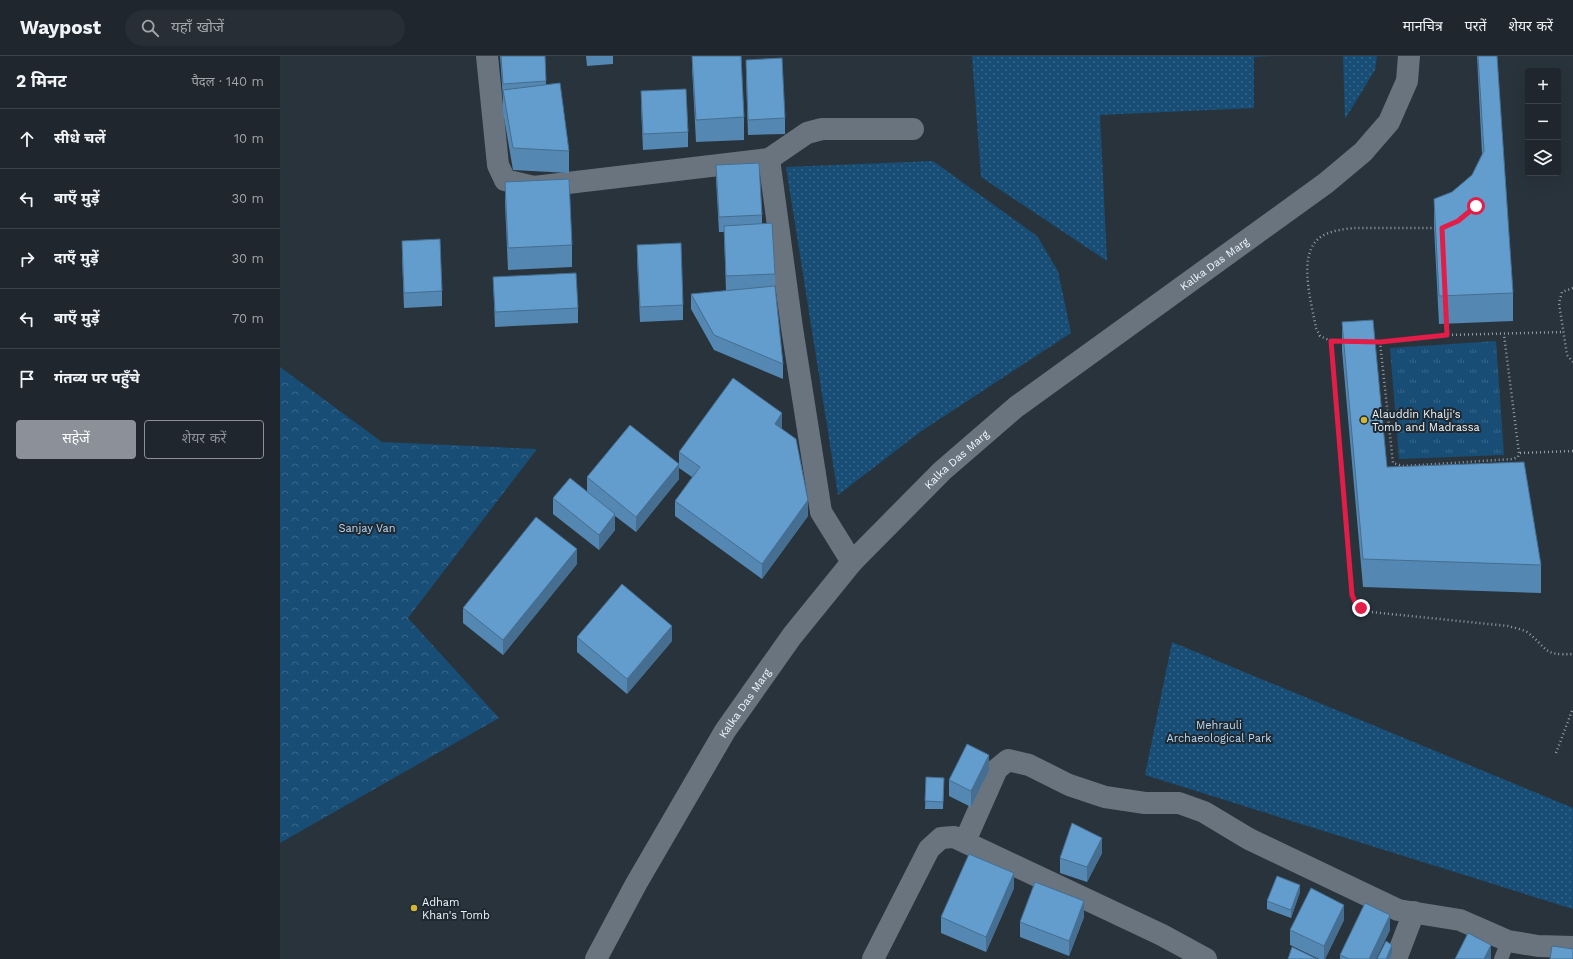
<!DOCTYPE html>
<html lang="hi">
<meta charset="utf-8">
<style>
:root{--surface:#1f262d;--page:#272e35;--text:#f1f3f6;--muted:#a1a5aa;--line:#3c4349;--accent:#8c9099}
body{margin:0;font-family:"Work Sans","Noto Sans Devanagari",sans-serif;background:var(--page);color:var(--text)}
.controls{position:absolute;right:12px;top:12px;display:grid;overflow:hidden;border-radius:4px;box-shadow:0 4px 16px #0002}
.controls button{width:36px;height:36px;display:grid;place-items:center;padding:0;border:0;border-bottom:1px solid var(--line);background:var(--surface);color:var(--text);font:20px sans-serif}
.stop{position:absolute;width:12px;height:12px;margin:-9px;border:3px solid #e11d48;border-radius:50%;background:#fff}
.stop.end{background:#e11d48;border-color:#fff;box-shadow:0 1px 4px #0008}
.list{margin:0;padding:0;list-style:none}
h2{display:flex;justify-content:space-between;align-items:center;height:52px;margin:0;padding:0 16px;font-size:17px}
h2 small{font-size:13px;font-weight:400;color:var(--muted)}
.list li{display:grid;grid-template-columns:26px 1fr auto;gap:12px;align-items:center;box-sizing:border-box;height:60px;padding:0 16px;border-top:1px solid var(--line)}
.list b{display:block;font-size:15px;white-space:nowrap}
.list em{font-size:13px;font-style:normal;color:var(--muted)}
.actions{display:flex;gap:8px;padding:12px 16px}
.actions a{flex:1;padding:9px 0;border:1px solid var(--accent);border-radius:4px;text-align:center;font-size:14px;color:var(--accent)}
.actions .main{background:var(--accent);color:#fff}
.icon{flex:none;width:22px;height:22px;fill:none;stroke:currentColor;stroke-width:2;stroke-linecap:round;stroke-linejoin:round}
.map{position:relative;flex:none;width:1293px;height:903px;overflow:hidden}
header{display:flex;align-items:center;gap:24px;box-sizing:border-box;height:56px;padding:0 20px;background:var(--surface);border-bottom:1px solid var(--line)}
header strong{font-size:19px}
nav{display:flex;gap:22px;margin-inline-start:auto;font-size:14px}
.search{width:280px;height:36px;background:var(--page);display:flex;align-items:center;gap:10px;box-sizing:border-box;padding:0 14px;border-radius:22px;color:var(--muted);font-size:15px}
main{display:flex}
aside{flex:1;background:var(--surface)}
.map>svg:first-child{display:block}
</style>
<header>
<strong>Waypost</strong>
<div class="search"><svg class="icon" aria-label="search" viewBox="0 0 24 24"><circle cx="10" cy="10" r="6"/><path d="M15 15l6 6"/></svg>यहाँ खोजें</div>
<nav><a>मानचित्र</a><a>परतें</a><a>शेयर करें</a></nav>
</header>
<main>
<aside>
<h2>2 मिनट<small>पैदल · 140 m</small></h2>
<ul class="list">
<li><svg class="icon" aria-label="ahead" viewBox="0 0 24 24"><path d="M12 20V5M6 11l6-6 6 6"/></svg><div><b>सीधे चलें</b></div><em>10 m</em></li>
<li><svg class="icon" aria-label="left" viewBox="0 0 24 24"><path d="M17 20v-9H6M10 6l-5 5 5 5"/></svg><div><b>बाएँ मुड़ें</b></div><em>30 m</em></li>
<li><svg class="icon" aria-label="right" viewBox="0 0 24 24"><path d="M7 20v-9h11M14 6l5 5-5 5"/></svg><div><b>दाएँ मुड़ें</b></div><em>30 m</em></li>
<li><svg class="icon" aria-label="left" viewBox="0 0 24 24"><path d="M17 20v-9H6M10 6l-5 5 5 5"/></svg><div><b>बाएँ मुड़ें</b></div><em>70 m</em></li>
<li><svg class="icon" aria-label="arrive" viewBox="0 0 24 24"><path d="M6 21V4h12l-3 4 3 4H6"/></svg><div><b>गंतव्य पर पहुँचे</b></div></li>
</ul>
<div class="actions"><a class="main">सहेजें</a><a>शेयर करें</a></div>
</aside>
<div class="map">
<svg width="1293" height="903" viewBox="0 0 1293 903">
<defs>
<pattern id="grass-tufts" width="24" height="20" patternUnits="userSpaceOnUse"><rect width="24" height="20" fill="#184d75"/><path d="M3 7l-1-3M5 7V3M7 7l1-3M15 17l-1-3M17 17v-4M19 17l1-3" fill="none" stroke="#3a678a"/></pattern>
<pattern id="forest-crowns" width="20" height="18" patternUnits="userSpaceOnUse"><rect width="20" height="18" fill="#184d75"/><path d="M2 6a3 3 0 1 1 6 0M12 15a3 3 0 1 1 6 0" fill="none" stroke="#3a678a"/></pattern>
<pattern id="park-dots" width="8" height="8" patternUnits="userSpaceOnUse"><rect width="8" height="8" fill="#184d75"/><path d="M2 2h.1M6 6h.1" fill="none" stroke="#3a678a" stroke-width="1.8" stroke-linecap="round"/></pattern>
</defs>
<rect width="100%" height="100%" fill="#29333c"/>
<polygon fill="url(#grass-tufts)" points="1216,285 1224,399 1119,403 1110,292"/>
<polygon fill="url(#forest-crowns)" points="0,311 102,386 257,393 128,562 219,662 0,787"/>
<g fill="url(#park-dots)">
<polygon points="692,0 993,0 974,1 974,52 820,59 827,205 701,121"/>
<polygon points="1063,0 1097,0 1095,14 1065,63"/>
<polygon points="653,105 757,180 778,215 791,277 640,376 558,439 506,111"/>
<polygon points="892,586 1293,752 1293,853 865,719"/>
</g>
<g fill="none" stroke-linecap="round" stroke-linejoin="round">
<g stroke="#969ea6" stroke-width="2.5" stroke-dasharray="1 3" stroke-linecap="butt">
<polyline points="1293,232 1282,236 1279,247 1287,299 1293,306"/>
<polyline points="1166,264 1167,279 1284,276"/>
<path d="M1051,285L1040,280L1036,272C1032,249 1018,203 1037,184C1046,175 1063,173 1075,172H1156"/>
<path d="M1065,285H1051L1072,539C1076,548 1082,552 1091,556L1228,570C1234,572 1242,573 1247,576C1268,592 1262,600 1293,598"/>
<polyline points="1094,286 1167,279"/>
<polyline points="1100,286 1113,407 1123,410 1233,403 1238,401 1239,397 1224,279"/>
<polyline points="1240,397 1293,395"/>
<polyline points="1276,697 1293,652"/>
</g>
<polyline stroke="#69747f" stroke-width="14" points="1221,903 1228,885"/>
<g stroke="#69747f" stroke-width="22">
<polyline points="207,0 218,109 225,124 254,131 489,103 512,272 541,456 572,506"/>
<polyline points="489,103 527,77 542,73 633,73"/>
<polyline points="685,785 717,713 728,704 749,709 789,729 825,741 865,747 899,747 924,756 969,783 1118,854 1180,864 1228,885 1258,890 1293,891"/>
<polyline points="593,903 649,793 661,782 674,781 882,879 926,903"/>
<polyline points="1116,903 1134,856"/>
</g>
<path stroke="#69747f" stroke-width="22" id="s1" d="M316,903L356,828L445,675L512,580L572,506L662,415L736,351L1046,127L1083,96L1109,66L1127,25L1129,0"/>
</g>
<g fill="#5487b1">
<polygon points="220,0 265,0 266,29 289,95 289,117 233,114 223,56 223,43"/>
<polygon points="306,0 333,0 333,8 307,10"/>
<polygon points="412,0 461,0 464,61 464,84 416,86 412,12"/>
<polygon points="1197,0 1217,0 1233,237 1233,265 1159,268 1154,171 1154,143 1172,136 1192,119 1202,98"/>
<polygon points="466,4 505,62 505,78 468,79 466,19"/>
<polygon points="361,35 408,76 408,91 363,94 361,50"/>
<polygon points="436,109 482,159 482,168 495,218 495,230 503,308 503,323 434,294 411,253 411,238 446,235 444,176 439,176 436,124"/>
<polygon points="225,126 292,189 292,211 228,214 225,148"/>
<polygon points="122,185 162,235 162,250 124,252 122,200"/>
<polygon points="357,189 403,249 403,264 360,266 357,204"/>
<polygon points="213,221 298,252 298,267 215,271"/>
<polygon points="1062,266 1107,411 1261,509 1261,537 1083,531 1062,294"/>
<polygon points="502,372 502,373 528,460 482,523 395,460 395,445 412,421 399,412 399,423 356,476 335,460 335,474 319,494 273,458 273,442 307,436 307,421 399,408 399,396"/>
<polygon points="297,508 223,599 183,567 183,552"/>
<polygon points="297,581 392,585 347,638 297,596"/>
<polygon points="709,714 691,751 669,740 669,724"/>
<polygon points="646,721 664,722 663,753 645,753"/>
<polygon points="822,797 807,826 780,817 780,802"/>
<polygon points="734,832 706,896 661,877 661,861"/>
<polygon points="1020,836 1011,862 987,853 987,845"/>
<polygon points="804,861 789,900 740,881 740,866"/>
<polygon points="1064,864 1045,903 1039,903 1010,889 1010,874"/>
<polygon points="1110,874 1096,903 1060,903 1060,899"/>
</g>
<g fill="#456e90">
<polygon points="502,357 502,372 495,383 495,368"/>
<polygon points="399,408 399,423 356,476 356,461"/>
<polygon points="528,444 528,460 482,523 482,508"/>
<polygon points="335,458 335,474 319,494 319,479"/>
<polygon points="297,493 297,508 223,599 223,584"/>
<polygon points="392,570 392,585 347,638 347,623"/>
<polygon points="709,699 709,714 691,751 691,735"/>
<polygon points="822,782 822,797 807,826 807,811"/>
<polygon points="734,817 734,832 706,896 706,881"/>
<polygon points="1020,829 1020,836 1011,862 1011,854"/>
<polygon points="804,845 804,861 789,900 789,885"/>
<polygon points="1064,849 1064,864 1045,903 1044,903 1044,890"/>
<polygon points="1110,859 1110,874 1096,903 1089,903"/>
<polygon points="1112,889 1112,897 1110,903 1106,903"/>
<polygon points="1211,889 1211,903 1204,903"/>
</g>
<g fill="#629dce" stroke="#456e90">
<polygon points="221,0 265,0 266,25 223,28"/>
<polygon points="412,0 461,0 464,61 416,64"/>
<polygon points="1198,0 1217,0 1233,237 1159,240 1154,143 1172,136 1192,119 1204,95"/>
<polygon points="502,2 505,62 468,64 466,4"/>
<polygon points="280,27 289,95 233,92 223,34"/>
<polygon points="406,33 408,76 363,78 361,35"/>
<polygon points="479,107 482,159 439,161 436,109"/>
<polygon points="289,123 292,189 228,192 225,126"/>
<polygon points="492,167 495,218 446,220 444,170"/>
<polygon points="160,183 162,235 124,237 122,185"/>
<polygon points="401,187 403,249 360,251 357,189"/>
<polygon points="296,217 298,252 215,256 213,221"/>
<polygon points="495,230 503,308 434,279 411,238"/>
<polygon points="1093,264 1107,411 1244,406 1261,509 1083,503 1062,266"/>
<polygon points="453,322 502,357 495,368 516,383 528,444 482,508 395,445 420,411 399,396"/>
<polygon points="350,369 399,408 356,461 307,421"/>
<polygon points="290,422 335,458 319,479 273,442"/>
<polygon points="256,461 297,493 223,584 183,552"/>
<polygon points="342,528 392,570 347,623 297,581"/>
<polygon points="687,688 709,699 691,735 669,724"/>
<polygon points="646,721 664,722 663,746 645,745"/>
<polygon points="792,767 822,782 807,811 780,802"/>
<polygon points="689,798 734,817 706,881 661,861"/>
<polygon points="997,820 1020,829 1011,854 987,845"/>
<polygon points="755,826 804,845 789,885 740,866"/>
<polygon points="1031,832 1064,849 1044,890 1010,874"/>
<polygon points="1085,847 1110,859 1089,903 1069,903 1060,899"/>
<polygon points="1188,877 1211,889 1204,903 1175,903"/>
<polygon points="1106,885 1112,889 1106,903 1097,903"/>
<polygon points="1272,890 1293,893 1293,903 1270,903"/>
<polygon points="1012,891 1037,903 1008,903"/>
</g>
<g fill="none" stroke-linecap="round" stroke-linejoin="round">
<polyline stroke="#e11d48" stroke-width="5" points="1081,552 1075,546 1072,539 1051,285 1100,286 1167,279 1162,172 1178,165 1196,150"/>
</g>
<g fill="#d4b635" stroke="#1f2932" stroke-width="1.5">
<circle cx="1084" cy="364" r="4"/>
<circle cx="134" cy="852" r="4"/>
</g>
<g text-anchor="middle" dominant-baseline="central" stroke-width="4" stroke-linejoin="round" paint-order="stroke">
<g font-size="11" fill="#eff6fc" stroke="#1f2932">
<text stroke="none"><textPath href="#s1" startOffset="944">Kalka Das Marg</textPath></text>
<text stroke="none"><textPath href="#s1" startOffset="620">Kalka Das Marg</textPath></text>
<text stroke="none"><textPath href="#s1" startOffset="296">Kalka Das Marg</textPath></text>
</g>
<g font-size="11" fill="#eff6fc" stroke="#1f2932" text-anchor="start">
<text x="1092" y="358">Alauddin Khalji's<tspan x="1092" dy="13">Tomb and Madrassa</tspan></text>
<text x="142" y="846">Adham<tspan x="142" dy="13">Khan's Tomb</tspan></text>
</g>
<g font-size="11" fill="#b9d8f3" stroke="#1f2932">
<text x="87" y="472">Sanjay Van</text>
<text x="939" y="669">Mehrauli<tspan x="939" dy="13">Archaeological Park</tspan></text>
</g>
</g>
</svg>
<div class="controls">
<button>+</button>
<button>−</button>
<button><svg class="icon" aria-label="layers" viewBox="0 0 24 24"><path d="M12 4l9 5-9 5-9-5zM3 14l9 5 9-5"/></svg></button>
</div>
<div class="stop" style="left:1196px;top:150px"></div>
<div class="stop end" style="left:1081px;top:552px"></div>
</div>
</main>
